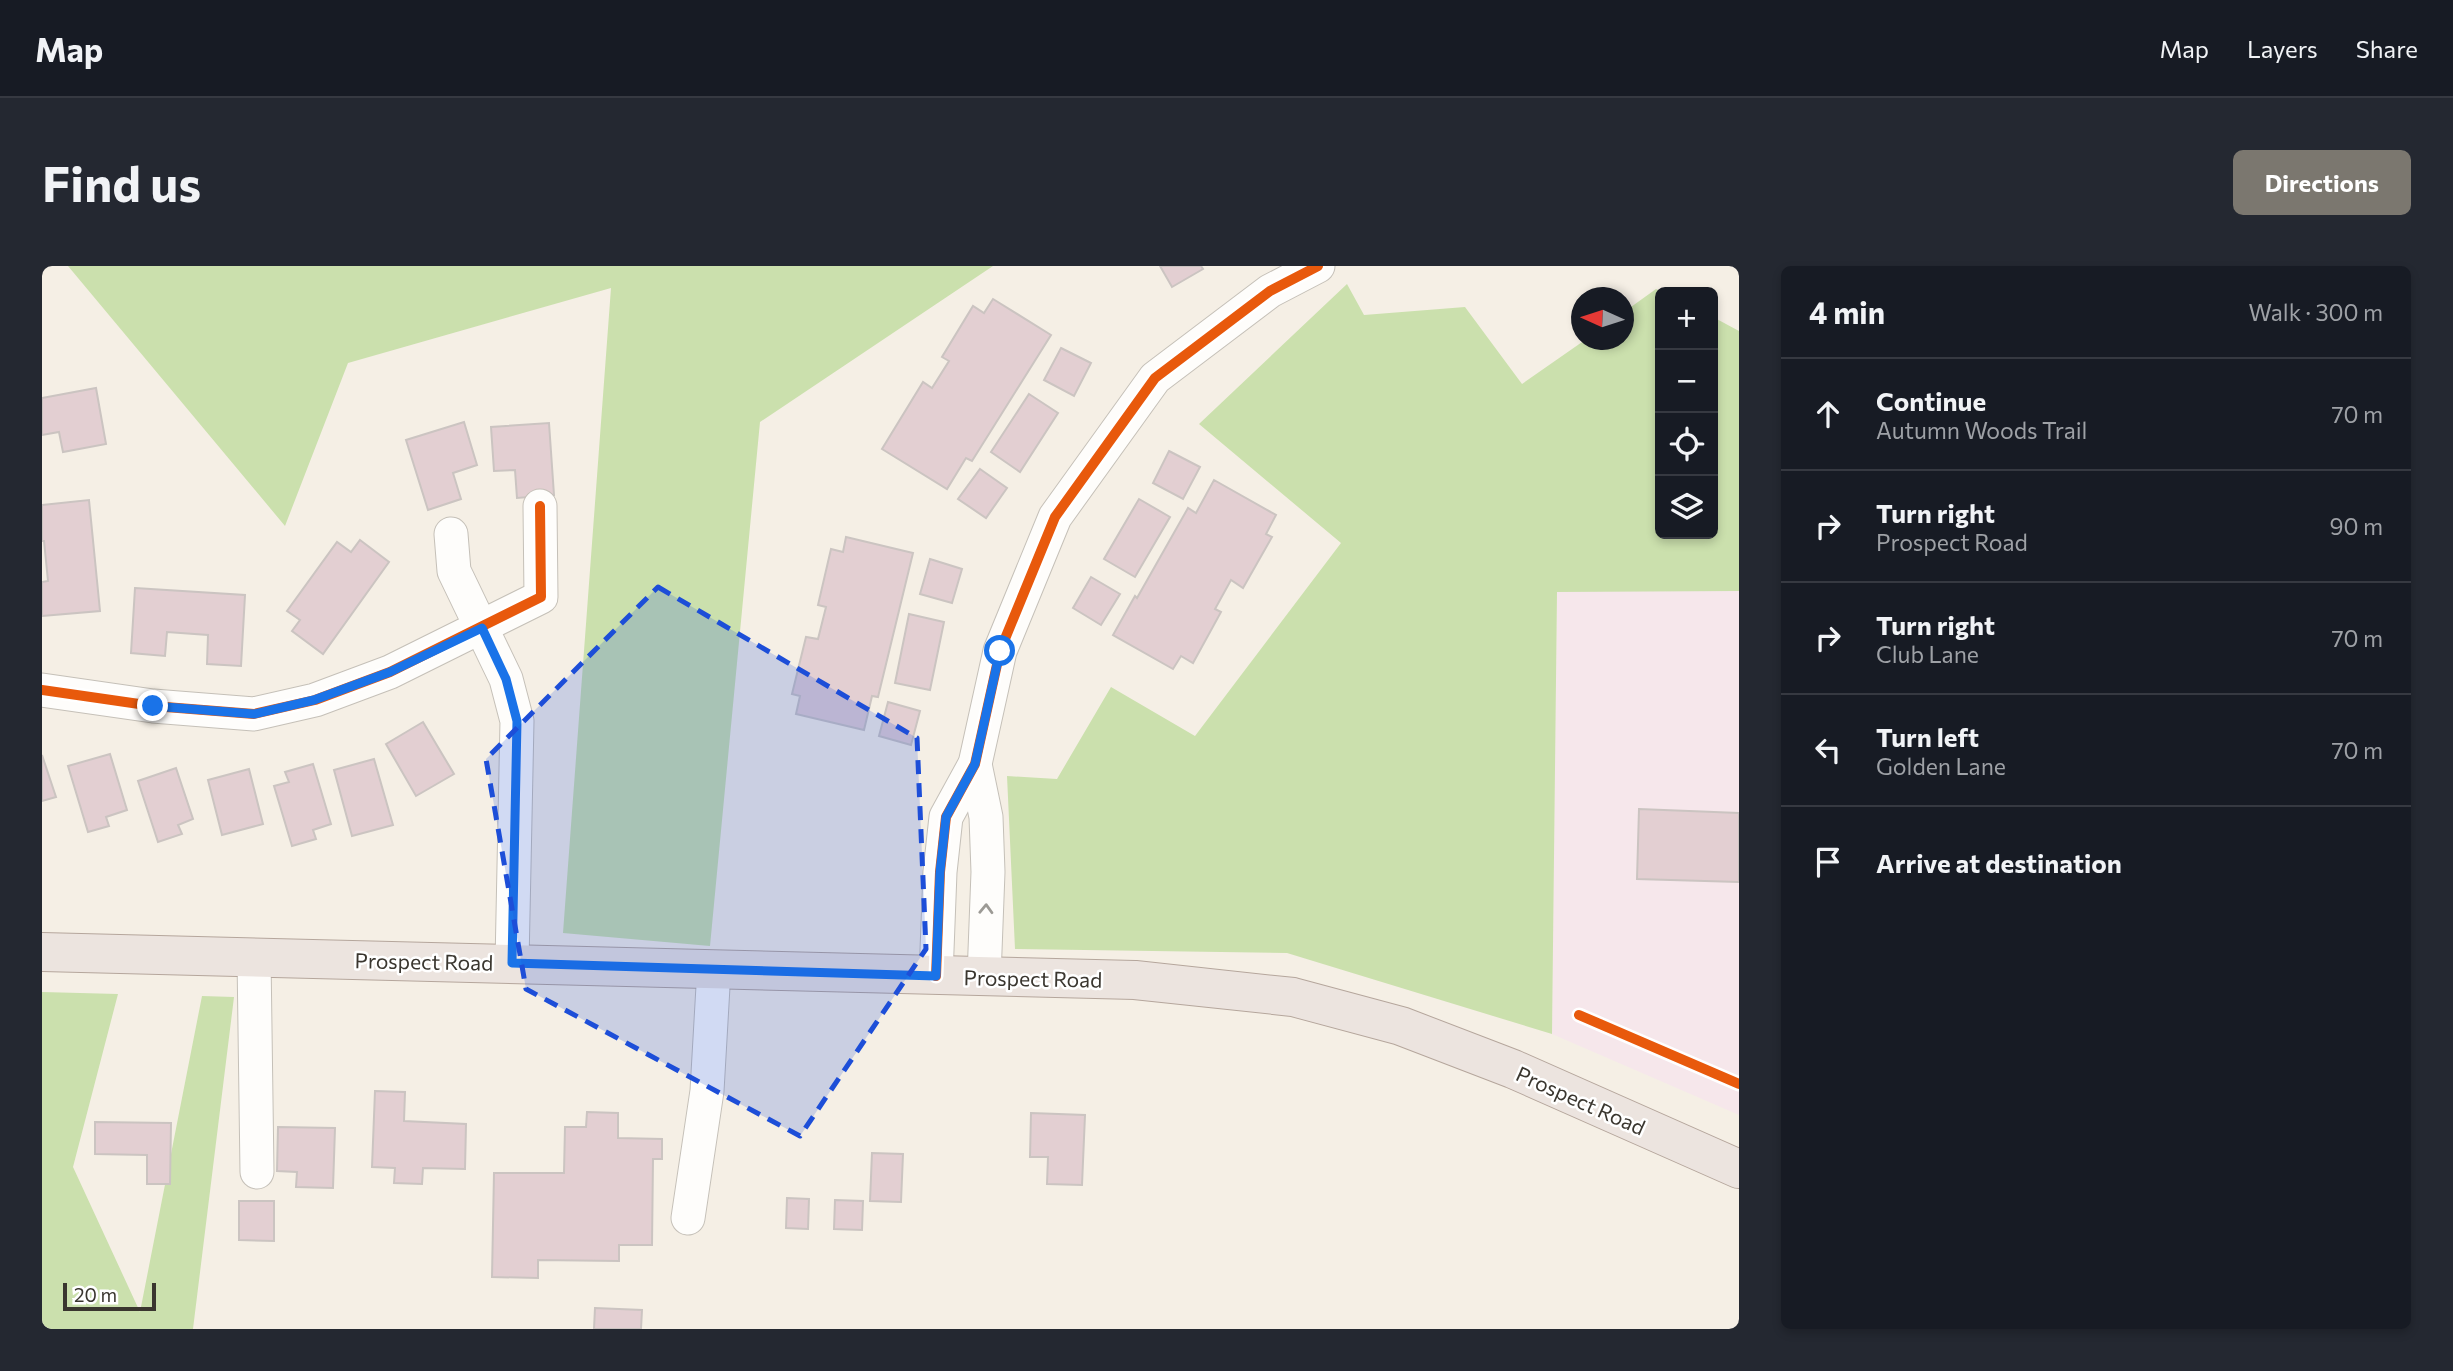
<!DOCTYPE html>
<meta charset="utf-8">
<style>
:root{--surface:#171b24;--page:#242831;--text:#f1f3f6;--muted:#9ea1a6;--line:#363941;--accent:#7b776f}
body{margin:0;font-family:Commissioner,sans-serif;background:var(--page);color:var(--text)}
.controls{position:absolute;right:21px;top:21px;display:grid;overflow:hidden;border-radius:10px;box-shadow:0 4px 10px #0003}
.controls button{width:63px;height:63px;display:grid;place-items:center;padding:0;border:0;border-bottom:2px solid var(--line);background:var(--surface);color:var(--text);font:35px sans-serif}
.compass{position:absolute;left:1529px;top:21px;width:63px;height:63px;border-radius:50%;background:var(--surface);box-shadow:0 4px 10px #0003;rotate:273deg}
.scale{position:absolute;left:21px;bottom:18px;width:93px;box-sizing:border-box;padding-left:7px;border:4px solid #3a362f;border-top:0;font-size:19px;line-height:24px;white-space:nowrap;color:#3a362f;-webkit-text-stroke:5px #fff;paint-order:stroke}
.stop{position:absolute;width:21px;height:21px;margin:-16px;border:5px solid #1a73e8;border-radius:50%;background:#fff}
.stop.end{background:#1a73e8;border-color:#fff;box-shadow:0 2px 7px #0008}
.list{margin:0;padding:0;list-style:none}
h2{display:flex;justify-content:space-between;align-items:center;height:91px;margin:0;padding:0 28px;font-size:30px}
h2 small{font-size:23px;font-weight:400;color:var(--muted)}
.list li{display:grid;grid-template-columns:46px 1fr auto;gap:21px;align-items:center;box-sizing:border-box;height:112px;padding:0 28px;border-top:2px solid var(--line)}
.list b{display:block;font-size:26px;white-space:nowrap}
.list p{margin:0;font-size:23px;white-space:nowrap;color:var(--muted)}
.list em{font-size:23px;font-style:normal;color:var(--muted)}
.icon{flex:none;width:38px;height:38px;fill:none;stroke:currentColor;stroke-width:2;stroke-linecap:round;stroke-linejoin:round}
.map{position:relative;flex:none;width:1697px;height:1063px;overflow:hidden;border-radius:10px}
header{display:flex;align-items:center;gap:42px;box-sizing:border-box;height:98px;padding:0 35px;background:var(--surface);border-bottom:2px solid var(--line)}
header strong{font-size:33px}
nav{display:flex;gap:38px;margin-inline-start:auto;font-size:24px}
.intro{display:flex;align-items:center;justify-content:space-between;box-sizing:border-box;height:168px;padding:0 42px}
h1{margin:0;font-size:49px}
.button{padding:18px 32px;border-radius:10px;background:var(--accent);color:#fff;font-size:24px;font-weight:700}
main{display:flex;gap:42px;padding:0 42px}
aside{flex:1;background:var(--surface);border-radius:10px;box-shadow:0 4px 10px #0003}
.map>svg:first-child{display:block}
</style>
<header>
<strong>Map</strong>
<nav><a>Map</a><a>Layers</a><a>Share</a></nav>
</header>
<div class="intro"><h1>Find us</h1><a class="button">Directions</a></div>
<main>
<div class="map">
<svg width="1697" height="1063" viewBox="0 0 1697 1063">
<rect width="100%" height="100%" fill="#f5efe5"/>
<polygon fill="#f6e7eb" points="1515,325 1697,325 1697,849 1510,768"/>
<g fill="#cbe0ad">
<polygon points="26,0 951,0 718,156 668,680 521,667 569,22 306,97 243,260"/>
<polygon points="1305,18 1322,49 1423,41 1480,118 1543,74 1582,74 1582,46 1614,23 1621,26 1618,26 1618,268 1671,268 1671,51 1697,65 1697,325 1515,326 1510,768 1245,687 973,683 965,510 1015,513 1069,421 1153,470 1299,277 1157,158"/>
<polygon points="0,726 76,728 31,901 98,1046 160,730 192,731 151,1063 0,1063"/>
</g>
<g fill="#e3cfd2" stroke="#cbc4c1" stroke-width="2">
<polygon points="1118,0 1159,0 1161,3 1130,21"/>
<polygon points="951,33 1009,69 930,195 924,192 905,223 840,183 881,116 890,122 907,95 900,91 931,40 942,47"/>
<polygon points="1019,82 1049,97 1032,130 1002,114"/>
<polygon points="54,122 64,178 21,186 17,166 0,169 0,132"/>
<polygon points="987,128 1016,147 978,206 949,186"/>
<polygon points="422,156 435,199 411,207 419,233 386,244 364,174"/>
<polygon points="507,157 512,229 475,232 473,204 452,205 449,161"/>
<polygon points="1127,185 1158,201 1141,233 1111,217"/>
<polygon points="938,203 965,222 944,252 916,233"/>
<polygon points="1172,214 1234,249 1224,268 1230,271 1201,322 1189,314 1173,343 1179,346 1151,397 1139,390 1131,403 1071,369 1093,330 1095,332 1146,242 1154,247"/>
<polygon points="1097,233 1128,251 1093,311 1062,293"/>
<polygon points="47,234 58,345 0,350 0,316 6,315 2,275 0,275 0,239"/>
<polygon points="804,271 871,287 836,431 830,430 822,464 754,448 758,430 750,428 764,371 776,373 784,341 776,339 789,283 801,286"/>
<polygon points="318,274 347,296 281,388 250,365 258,354 245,345 295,276 309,286"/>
<polygon points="888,293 920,303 910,337 878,328"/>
<polygon points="1049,311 1078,328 1059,359 1031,342"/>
<polygon points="93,322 203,329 199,400 165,398 166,369 125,366 123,390 89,387"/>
<polygon points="867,348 902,356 888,424 853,417"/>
<polygon points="846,436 878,445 869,479 837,470"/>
<polygon points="381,456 412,508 374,530 344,478"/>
<polygon points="68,488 85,544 64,551 67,560 46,566 26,500"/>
<polygon points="0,489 14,531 0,535"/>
<polygon points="332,493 351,559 310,570 292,504"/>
<polygon points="271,498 289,558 271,564 274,573 250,580 232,520 247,516 243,506"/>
<polygon points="134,502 151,553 136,559 140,568 116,576 96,515"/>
<polygon points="207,503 221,558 180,569 166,514"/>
<polygon points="1597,543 1697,547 1697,616 1595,613"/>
<polygon points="333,825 363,826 362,855 424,858 423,903 381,902 380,918 352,917 353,902 330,901"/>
<polygon points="545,846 576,847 576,872 620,873 620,893 611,893 610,979 577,979 577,995 496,994 496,1012 450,1011 452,907 522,907 523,861 544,861"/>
<polygon points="989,847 1043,849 1040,919 1005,918 1006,891 988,891"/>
<polygon points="53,856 129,857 128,918 105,918 105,889 53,888"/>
<polygon points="236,861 293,862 291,922 254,921 255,906 235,905"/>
<polygon points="830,887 861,888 859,936 828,935"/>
<polygon points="745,932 767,933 766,963 744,962"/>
<polygon points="793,934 821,935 820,964 792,963"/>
<polygon points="197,935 232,935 232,975 197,974"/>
<polygon points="553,1042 600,1044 599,1063 552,1063"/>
</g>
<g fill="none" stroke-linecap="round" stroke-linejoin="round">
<g stroke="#c5c0b8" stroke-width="35">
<g id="minor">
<polyline points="409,268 412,305 464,413 475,455 470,697"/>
<polyline points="0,424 111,440 212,448 273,434 348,406 499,331 498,240"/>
<polyline points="933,498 944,551 946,606 942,711"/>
<polyline points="212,691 215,906"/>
<polyline points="894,710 898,606 904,551 933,498 958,385 1013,251 1113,112 1228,25 1276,0"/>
<polyline points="646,952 665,825 672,703"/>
</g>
</g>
<g stroke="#b5a69c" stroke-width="40">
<polyline id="major" points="0,686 1093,714 1251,731 1359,760 1471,803 1697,903"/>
</g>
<use href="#minor" stroke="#fefdfb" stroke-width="33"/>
<use href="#major" stroke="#ece4df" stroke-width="38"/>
<g stroke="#fff" stroke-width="15">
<g id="cycleway">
<polyline points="0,424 111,440 212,448 273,434 348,406 499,331 498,240"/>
<polyline points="894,710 898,606 904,551 933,498 958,385 1013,251 1113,112 1228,25 1276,0"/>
<polyline points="1537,749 1697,818"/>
</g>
</g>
<use href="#cycleway" stroke="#e8590c" stroke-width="10"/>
</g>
<defs><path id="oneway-chevron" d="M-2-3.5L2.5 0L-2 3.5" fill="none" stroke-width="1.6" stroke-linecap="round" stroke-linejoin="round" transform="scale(1.75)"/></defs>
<use stroke="#9c9a95" href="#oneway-chevron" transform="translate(944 643) rotate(-88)"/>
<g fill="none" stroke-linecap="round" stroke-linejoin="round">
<polyline stroke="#1a73e8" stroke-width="9" points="111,440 212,448 272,434 348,406 440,362 464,413 475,455 470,697 894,710 898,606 904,551 933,498 958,385"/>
</g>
<path fill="#1d4ed8" fill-opacity="0.2" stroke="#1d4ed8" stroke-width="5" stroke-dasharray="14 9" stroke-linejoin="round" d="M616,321L875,472L884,683L758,870L484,723L444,493Z"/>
<g text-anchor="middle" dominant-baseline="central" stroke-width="5" stroke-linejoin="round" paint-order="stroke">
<g font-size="21" fill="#3a362f" stroke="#fff">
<text transform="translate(382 695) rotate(1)">Prospect Road</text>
<text transform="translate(991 712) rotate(1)">Prospect Road</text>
<text transform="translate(1539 834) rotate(24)">Prospect Road</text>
</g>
</g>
</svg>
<div class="controls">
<button>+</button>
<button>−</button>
<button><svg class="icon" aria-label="locate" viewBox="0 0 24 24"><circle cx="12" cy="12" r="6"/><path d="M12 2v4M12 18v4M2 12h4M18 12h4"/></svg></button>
<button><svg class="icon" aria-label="layers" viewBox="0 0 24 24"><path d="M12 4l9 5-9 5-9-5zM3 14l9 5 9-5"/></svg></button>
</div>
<svg class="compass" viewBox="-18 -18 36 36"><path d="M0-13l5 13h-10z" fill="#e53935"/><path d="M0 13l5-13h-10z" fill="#9ea1a6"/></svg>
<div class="scale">20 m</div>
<div class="stop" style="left:958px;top:385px"></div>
<div class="stop end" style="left:111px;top:440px"></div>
</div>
<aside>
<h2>4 min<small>Walk · 300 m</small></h2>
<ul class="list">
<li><svg class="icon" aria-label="ahead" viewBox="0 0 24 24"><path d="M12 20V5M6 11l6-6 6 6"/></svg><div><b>Continue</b><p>Autumn Woods Trail</p></div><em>70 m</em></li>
<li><svg class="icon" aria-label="right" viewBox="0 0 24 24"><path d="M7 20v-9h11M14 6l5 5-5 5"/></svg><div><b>Turn right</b><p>Prospect Road</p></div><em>90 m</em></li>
<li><svg class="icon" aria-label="right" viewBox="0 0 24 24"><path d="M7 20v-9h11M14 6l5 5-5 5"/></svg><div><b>Turn right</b><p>Club Lane</p></div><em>70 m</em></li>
<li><svg class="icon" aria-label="left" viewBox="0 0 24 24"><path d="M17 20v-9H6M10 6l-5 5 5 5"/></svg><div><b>Turn left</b><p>Golden Lane</p></div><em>70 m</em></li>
<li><svg class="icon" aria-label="arrive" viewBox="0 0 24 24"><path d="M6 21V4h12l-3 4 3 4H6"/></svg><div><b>Arrive at destination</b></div></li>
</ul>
</aside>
</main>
